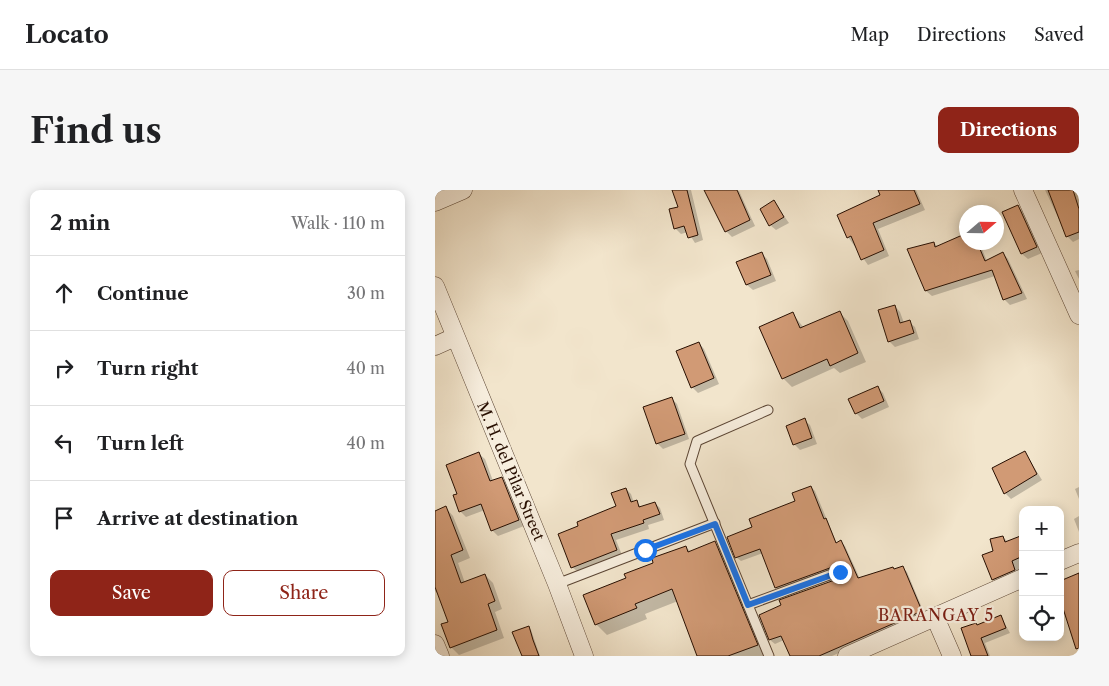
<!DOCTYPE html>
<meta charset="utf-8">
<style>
:root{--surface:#fff;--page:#f6f6f6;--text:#202124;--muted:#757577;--line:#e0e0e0;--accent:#8f2418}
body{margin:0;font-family:"Libre Caslon Text",serif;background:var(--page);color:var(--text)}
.controls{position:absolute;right:15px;bottom:15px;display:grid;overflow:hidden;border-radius:10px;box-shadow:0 2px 12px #0003}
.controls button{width:45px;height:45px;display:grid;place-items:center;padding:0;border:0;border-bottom:1px solid var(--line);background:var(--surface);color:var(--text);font:25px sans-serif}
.compass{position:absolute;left:524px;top:15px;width:45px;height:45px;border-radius:50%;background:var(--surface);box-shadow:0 2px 12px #0003;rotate:70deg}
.stop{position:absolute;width:15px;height:15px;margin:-11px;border:4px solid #1a73e8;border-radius:50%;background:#fff}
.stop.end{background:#1a73e8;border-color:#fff;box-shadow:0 1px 5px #0008}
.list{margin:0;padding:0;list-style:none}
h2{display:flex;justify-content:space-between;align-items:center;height:65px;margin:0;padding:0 20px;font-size:21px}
h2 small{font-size:16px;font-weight:400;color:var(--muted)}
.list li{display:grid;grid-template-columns:32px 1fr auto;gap:15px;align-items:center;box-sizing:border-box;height:75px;padding:0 20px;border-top:1px solid var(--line)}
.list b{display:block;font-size:19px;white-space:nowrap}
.list em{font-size:16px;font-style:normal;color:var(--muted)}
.actions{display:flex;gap:10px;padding:15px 20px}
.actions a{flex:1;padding:11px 0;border:1px solid var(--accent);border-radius:10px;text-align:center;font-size:18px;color:var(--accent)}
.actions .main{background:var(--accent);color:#fff}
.icon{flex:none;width:28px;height:28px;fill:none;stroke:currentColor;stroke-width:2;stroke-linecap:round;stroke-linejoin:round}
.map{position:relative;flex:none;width:644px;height:466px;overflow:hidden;border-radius:10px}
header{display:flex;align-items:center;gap:30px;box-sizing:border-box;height:70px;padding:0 25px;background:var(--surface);border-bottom:1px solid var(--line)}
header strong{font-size:24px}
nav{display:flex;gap:28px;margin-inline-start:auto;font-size:18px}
.intro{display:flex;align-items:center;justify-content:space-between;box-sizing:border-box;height:120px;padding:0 30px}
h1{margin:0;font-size:35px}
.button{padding:12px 22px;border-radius:10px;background:var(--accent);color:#fff;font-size:18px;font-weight:700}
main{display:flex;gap:30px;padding:0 30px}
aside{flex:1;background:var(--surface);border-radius:10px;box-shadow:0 2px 12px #0003}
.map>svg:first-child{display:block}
</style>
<header>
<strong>Locato</strong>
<nav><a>Map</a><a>Directions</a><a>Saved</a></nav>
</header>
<div class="intro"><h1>Find us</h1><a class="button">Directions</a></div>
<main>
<aside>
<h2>2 min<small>Walk · 110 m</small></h2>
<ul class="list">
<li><svg class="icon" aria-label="ahead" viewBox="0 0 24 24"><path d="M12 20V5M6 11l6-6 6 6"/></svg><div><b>Continue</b></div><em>30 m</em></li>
<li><svg class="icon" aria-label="right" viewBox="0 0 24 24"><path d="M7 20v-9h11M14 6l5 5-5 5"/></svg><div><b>Turn right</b></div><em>40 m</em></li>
<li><svg class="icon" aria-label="left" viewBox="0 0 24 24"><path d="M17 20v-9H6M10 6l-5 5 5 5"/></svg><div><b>Turn left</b></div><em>40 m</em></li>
<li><svg class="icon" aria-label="arrive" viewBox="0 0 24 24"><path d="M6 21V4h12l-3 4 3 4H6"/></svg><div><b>Arrive at destination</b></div></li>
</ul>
<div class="actions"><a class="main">Save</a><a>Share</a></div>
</aside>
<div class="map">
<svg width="644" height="466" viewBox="0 0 644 466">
<rect width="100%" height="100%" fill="#f2e5cc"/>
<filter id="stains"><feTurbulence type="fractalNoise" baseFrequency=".004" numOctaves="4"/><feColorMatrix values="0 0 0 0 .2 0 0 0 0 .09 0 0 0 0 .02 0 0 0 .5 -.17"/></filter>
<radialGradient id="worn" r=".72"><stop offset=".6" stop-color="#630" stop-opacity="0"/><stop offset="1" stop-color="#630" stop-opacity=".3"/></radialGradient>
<g fill="#0003">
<polygon points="239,0 256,0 268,50 260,53 253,42 246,44 240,38 244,18"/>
<polygon points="288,0 304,1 320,36 297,47 291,41"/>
<polygon points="443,0 481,0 490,20 443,39 454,66 433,75 413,47 445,6"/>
<polygon points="610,0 641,0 644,10 644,49 638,52 632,46"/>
<polygon points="339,12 354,33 341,40 335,35"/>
<polygon points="583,16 588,22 607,63 593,69 587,64 569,22"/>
<polygon points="532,52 544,52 552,71 568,63 573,69 592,109 575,115 569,109 560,86 497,106 491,101 473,59 499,53 503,57"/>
<polygon points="326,63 332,69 341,91 318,100 312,95"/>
<polygon points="644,80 644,89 640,81"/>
<polygon points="460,116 465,122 469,133 474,132 480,137 484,149 460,157 454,151"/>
<polygon points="404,122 413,131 431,172 405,183 399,178 357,197 348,188 357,123 369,138"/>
<polygon points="264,153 269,159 284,194 263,203 257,197"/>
<polygon points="442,197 448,203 454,217 427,229 421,223"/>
<polygon points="236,208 242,214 254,249 228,259 222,253"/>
<polygon points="369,230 375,235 382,254 365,260 359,254"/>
<polygon points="590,263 607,290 576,309 570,303 558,278"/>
<polygon points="44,264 50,269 58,291 66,288 72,294 89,336 63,346 57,340 50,320 31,327 25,321 24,304"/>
<polygon points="376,297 380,301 402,354 406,352 410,356 425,389 468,378 472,382 490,425 397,466 356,466 349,450 340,454 335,450 326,426 408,388 412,383 408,379 345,402 341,398 328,363 306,371 301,367 318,338 361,312"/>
<polygon points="644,297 644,309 640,299"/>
<polygon points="191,299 196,304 199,313 201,312 207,318 220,313 225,318 229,330 213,335 214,339 181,350 187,365 143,382 137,377 182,317"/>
<polygon points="11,318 18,326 35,368 23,373 30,393 50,385 58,393 67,419 60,422 69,448 24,465 16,457 15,432 5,406 0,401 0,322"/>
<polygon points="644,326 644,342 639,329"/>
<polygon points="588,346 588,386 563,395 558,389 559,361 568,347 573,352"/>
<polygon points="280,353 290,363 331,466 264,466 243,411 210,424 212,429 172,445 161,434 192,388 251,357 256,362"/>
<polygon points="566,427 575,443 550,453 555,466 538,466 542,436"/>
<polygon points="94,437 96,440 105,466 88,466"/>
</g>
<g fill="#d19a75" stroke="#270e00">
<polygon points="237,0 252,0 263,45 253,48 249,36 239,39 234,19 243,17"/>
<polygon points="269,0 302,0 315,30 290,42"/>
<polygon points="443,0 479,0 485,14 438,33 449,60 426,70 416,46 412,48 402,25 445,5"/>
<polygon points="613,0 638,0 644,19 644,42 631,47"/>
<polygon points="339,10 349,27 334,36 325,19"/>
<polygon points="583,15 602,57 586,64 567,22"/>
<polygon points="532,43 532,52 542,52 550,71 568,62 587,103 568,110 557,80 490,101 472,59 499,52 500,57"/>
<polygon points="327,62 336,85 311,95 301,72"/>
<polygon points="460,115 465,133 475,130 479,143 453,152 443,120"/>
<polygon points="405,121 423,163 395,176 392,169 347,189 324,137 358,122 365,138"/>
<polygon points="264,152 279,188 256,198 241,161"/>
<polygon points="443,196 449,211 420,224 413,209"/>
<polygon points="237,207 250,244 221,254 208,217"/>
<polygon points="370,228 377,248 358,255 351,236"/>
<polygon points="590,261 602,284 569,304 557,278"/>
<polygon points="44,262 55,291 67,287 84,330 56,341 46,314 24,322 18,305 22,304 11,275"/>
<polygon points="376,296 389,329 391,328 401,353 406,350 423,388 458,377 459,379 468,376 487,421 384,466 355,466 346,446 334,450 324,425 346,415 344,410 408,387 411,383 411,378 403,375 340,398 325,359 300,368 292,347 317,337 314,329 360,311 357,303"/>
<polygon points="191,298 196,312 202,310 204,317 220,312 225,324 208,330 209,333 176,344 182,360 136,378 123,344 143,336 142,332 181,316 176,303"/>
<polygon points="11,316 28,360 16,365 26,393 50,384 60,411 53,414 62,440 15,458 6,434 13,432 0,397 0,321"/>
<polygon points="588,345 588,366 577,371 580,380 557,390 547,365 558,361 555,349 568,346 570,352"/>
<polygon points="280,351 323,455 293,466 262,466 237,399 200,414 202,418 160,435 148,405 191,388 189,384 218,373 217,368 251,356 253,362"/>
<polygon points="644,383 644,458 641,459 625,409 625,391"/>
<polygon points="566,425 571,438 546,448 553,466 536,466 526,438 541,433 542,435"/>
<polygon points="94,436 98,450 104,466 87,466 77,442"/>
</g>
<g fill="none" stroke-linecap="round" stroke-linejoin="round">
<g stroke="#5a4433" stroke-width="11">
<g id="lane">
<polyline points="333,220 262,251 255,274 334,466"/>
<polyline points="122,394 280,333"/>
<polyline points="313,415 405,381"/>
</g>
</g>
<g stroke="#5a4433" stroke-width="19">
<g id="street">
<polyline points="588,0 644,125"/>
<polyline points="0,12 28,0"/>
<polyline points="0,96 122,394 149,466"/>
<polyline points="0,156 20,147"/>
<polyline points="625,371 644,363"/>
<polyline points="500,427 517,466"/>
<polyline points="0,454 5,466"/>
<polyline points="412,466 588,388"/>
</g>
</g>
<use href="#lane" stroke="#f7eede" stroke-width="9"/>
<use href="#street" stroke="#f7eede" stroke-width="18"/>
</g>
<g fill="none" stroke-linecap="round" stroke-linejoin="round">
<polyline stroke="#1a73e8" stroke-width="6" points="210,360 280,334 313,415 405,382"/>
</g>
<g text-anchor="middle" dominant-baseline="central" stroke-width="4.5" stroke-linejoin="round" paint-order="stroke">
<g font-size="15" fill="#270e00" stroke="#f7eede">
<text transform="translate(76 281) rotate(67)">M. H. del Pilar Street</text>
</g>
<g font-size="16" letter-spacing="1" fill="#7a1f14" stroke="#f7eede">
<text x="501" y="425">BARANGAY 5</text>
</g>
</g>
<rect width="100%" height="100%" filter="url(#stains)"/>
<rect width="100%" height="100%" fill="url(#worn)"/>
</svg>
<div class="controls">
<button>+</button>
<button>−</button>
<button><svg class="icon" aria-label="locate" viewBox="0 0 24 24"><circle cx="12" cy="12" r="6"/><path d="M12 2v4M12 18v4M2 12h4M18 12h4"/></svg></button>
</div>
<svg class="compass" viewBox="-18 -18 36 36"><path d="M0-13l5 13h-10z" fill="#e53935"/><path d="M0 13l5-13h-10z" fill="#757577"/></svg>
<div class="stop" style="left:210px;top:360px"></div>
<div class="stop end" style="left:405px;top:382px"></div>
</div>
</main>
